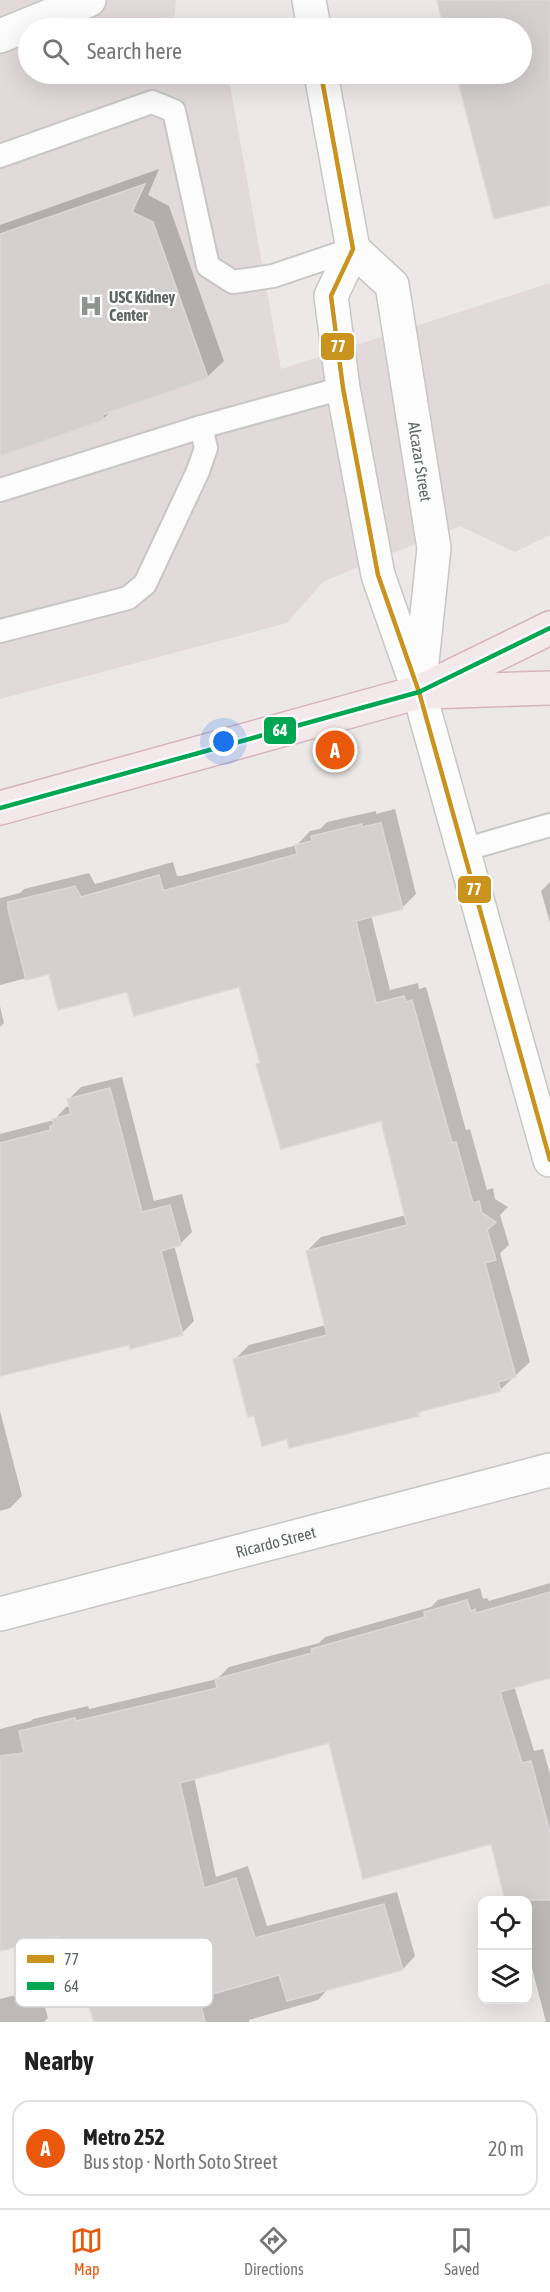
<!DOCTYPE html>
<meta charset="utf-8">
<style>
:root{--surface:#fff;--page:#f6f6f6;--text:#222;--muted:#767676;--line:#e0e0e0;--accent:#ea580c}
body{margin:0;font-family:"Asap Condensed",sans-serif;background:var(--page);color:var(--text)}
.controls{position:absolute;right:18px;bottom:18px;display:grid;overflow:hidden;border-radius:12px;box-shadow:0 6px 24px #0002}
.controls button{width:54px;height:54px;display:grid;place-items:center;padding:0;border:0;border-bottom:2px solid var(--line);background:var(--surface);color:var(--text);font:30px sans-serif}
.you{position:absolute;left:224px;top:742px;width:21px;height:21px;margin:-15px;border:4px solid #fff;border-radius:50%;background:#1a73e8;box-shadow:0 0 0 9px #1a73e833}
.badge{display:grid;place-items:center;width:39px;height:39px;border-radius:50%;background:var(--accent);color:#fff;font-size:20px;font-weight:700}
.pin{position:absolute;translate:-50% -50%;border:3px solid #fff;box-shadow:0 2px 6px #0006}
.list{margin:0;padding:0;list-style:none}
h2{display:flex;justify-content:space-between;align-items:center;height:78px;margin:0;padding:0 24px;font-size:26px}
h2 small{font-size:20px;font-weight:400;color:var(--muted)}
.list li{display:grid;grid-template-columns:39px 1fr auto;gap:18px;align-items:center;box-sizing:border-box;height:96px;margin:0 12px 12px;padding:0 12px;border:2px solid var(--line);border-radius:18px}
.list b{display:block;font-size:22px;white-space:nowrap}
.list p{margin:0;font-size:20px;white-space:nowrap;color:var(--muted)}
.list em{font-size:20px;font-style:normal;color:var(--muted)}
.icon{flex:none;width:33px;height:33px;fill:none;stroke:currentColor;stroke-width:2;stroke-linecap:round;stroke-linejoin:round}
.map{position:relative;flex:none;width:550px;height:2022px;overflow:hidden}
.search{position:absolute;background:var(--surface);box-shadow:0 6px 24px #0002;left:18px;right:18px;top:18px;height:66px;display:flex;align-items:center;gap:15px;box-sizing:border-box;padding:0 21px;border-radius:33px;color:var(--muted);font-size:22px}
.sheet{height:186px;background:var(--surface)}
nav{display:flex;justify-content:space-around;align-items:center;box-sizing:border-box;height:84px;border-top:2px solid var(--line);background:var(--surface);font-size:16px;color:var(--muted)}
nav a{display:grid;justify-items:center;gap:3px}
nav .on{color:var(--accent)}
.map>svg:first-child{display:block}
</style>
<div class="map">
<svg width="550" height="2022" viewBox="0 0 550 2022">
<rect width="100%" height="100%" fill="#ede8e8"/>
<polygon fill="#e1d9da" points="0,0 176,0 174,22 182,28 28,28 28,74 228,74 281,369 550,283 550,535 515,552 460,526 324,581 287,623 0,699"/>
<g fill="#0003">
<polygon points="438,0 550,0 550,203 495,218 458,74 522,74 522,28 446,28"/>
<polygon points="159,169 148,195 169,206 224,361 207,377 111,411 103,419 0,454 0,225"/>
<polygon points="395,809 416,894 402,908 371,915 390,990 418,983 419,989 426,987 466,1130 470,1129 487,1190 493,1188 495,1199 508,1207 500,1215 509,1245 500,1253 530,1362 500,1390 424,1409 418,1414 288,1438 255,1414 235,1359 249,1345 326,1325 307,1251 321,1237 406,1215 382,1119 258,1065 261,1061 240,985 128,990 50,972 0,985 0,898 20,893 24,889 89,873 95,884 173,862 177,876 181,876 297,845 310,831 320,829 327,822 376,811 376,814"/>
<polygon points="550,882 550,923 541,891"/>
<polygon points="0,1006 4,1023 0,1027"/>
<polygon points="122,1077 154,1201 182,1194 192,1232 180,1244 174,1245 194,1321 182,1333 130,1343 0,1374 0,1134 54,1120 66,1107 70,1106 69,1099 81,1087"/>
<polygon points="0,1411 22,1496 10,1508 0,1511"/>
<polygon points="550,1583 550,1676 514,1686 534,1751 543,1749 550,1774 550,2022 546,2022 528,1953 528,1900 506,1900 492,1842 330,1741 194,1777 216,1877 248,1866 267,1926 397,1892 415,1956 403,1969 329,1988 318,2000 249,2020 249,2022 101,2022 61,1935 0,1913 0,1729 31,1721 33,1719 88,1706 89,1709 217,1679 229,1667 319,1643 325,1637 431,1607 438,1600 480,1588 483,1599 487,1598 489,1601"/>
<polygon points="40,1989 48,2018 44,2022 0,2022 0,1999"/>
</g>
<g fill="#d4d0d0" stroke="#dcd7d8" stroke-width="1.5">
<polygon points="437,0 550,0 550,205 494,219 456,74 522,74 522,28 444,28"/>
<polygon points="145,184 132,212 153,222 208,378 102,415 104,420 0,456 0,234"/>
<polygon points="381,823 403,909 356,921 376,1003 404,996 406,1002 412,1000 452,1143 456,1142 473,1203 479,1201 482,1213 496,1222 487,1230 496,1260 485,1263 516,1377 498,1382 501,1391 418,1412 419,1416 289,1448 287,1439 262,1446 254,1415 248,1417 233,1359 327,1335 306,1251 407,1225 381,1121 281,1149 256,1064 260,1063 239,987 134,1016 127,992 58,1010 49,974 26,980 8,909 8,902 75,886 81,897 159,875 163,890 166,890 297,854 295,845 312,841 311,836 362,824 362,827"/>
<polygon points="110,1088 142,1212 170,1205 181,1245 161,1251 183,1335 130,1349 129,1345 0,1376 0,1143 50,1130 50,1126 54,1125 52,1119 71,1114 67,1099"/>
<polygon points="550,1592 550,1678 500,1692 522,1763 531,1761 550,1832 550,1900 505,1900 491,1844 363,1879 329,1743 180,1783 204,1888 236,1878 255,1938 384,1904 403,1970 287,2001 279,1975 199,1998 205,2022 94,2022 80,1977 72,1979 60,1936 0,1951 0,1756 24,1753 19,1731 75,1718 76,1721 217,1688 215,1679 312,1653 311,1649 425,1617 424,1612 467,1600 471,1611 475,1609 476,1613"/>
</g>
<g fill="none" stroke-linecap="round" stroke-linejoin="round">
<g stroke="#c7c7c6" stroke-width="26">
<g id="service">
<polyline points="0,156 152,102 174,111 208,266 233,282 273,276 353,249"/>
<polyline points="0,490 201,427 343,388"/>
<polyline points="0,631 128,598 145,584 198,471 206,448 201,427"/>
<polyline points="463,850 550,825"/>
</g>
</g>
<g stroke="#c7c7c6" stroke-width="36">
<g id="minor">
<polyline points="0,36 89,0"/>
<path id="s1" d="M0,1614L550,1470"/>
</g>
</g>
<g stroke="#c7c7c6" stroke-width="36">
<g id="tertiary">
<polyline points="309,0 314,28"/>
<polyline points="321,74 353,249 331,296 343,388 378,575 419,692 550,1160"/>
<path id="s2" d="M353,249L392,285L434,548L420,681"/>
</g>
</g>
<g stroke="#d6b4bd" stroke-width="36">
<g id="primary">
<polyline points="427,692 550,688"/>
<polyline points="0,808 419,692 550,628"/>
</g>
</g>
<use href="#service" stroke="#fcfcfc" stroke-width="22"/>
<use href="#minor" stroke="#fcfcfc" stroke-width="33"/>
<use href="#tertiary" stroke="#fcfcfc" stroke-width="33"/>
<use href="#primary" stroke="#f3e8ea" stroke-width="33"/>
<g stroke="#fff" stroke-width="9">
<polyline id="bus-1" points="321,74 353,249 331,296 343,388 378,575 419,692 550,1160"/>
</g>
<g stroke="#fff" stroke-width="9">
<polyline id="bus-2" points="0,808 419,692 550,628"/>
</g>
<use href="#bus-1" stroke="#c9931d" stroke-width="4.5"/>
<use href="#bus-2" stroke="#00a651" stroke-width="4.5"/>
</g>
<defs>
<g id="hospital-bare" transform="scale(1.8)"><path d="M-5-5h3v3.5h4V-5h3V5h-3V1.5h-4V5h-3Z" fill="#8f9491" stroke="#fff" stroke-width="2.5" paint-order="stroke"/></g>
</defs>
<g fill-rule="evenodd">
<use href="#hospital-bare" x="91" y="306"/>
</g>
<g text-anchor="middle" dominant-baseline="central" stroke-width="4.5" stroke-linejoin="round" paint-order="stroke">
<g font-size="16" font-weight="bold" fill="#5d6662" stroke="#fff" text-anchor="start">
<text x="109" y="297">USC Kidney<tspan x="109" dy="18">Center</tspan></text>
</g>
<g font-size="16" fill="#5d6662" stroke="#fff">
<text stroke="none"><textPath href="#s2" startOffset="232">Alcazar Street</textPath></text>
<text stroke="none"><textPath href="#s1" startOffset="285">Ricardo Street</textPath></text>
</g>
</g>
<rect x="15" y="1938" width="198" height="69" rx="9" fill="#fff" stroke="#ced1d0" stroke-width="1.5"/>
<rect x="27" y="1955" width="27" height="8" fill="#c9931d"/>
<rect x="27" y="1982" width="27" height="8" fill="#00a651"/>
<g font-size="16" fill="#5d6662">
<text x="64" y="1965">77</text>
<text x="64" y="1992">64</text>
</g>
<g stroke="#fff" stroke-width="2">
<rect x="320" y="332" width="35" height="29" rx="6" fill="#c9931d"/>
<rect x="263" y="716" width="34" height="29" rx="6" fill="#00a651"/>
<rect x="457" y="875" width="35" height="29" rx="6" fill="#c9931d"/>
</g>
<g font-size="16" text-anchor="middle" font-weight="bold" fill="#fff">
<text x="338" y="352">77</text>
<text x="280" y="736">64</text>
<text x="474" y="895">77</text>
</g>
</svg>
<div class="controls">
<button><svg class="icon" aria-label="locate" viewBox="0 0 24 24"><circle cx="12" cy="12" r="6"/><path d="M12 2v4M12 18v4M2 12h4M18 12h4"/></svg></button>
<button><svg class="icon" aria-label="layers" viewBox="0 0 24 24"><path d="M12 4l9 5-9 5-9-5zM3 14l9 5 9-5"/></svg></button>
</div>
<div class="you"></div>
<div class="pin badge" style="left:335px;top:750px">A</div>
<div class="search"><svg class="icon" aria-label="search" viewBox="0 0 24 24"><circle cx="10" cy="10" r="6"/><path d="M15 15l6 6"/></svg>Search here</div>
</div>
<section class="sheet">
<h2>Nearby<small></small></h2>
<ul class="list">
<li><span class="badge">A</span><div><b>Metro 252</b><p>Bus stop · North Soto Street</p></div><em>20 m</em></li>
</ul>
</section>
<nav>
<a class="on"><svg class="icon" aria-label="map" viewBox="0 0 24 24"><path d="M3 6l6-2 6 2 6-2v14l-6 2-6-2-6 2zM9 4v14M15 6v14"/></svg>Map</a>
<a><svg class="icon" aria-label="directions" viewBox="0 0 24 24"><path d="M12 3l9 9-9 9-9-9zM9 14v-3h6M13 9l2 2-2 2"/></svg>Directions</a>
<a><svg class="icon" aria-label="saved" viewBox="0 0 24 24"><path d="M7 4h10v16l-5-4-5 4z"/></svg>Saved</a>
</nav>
